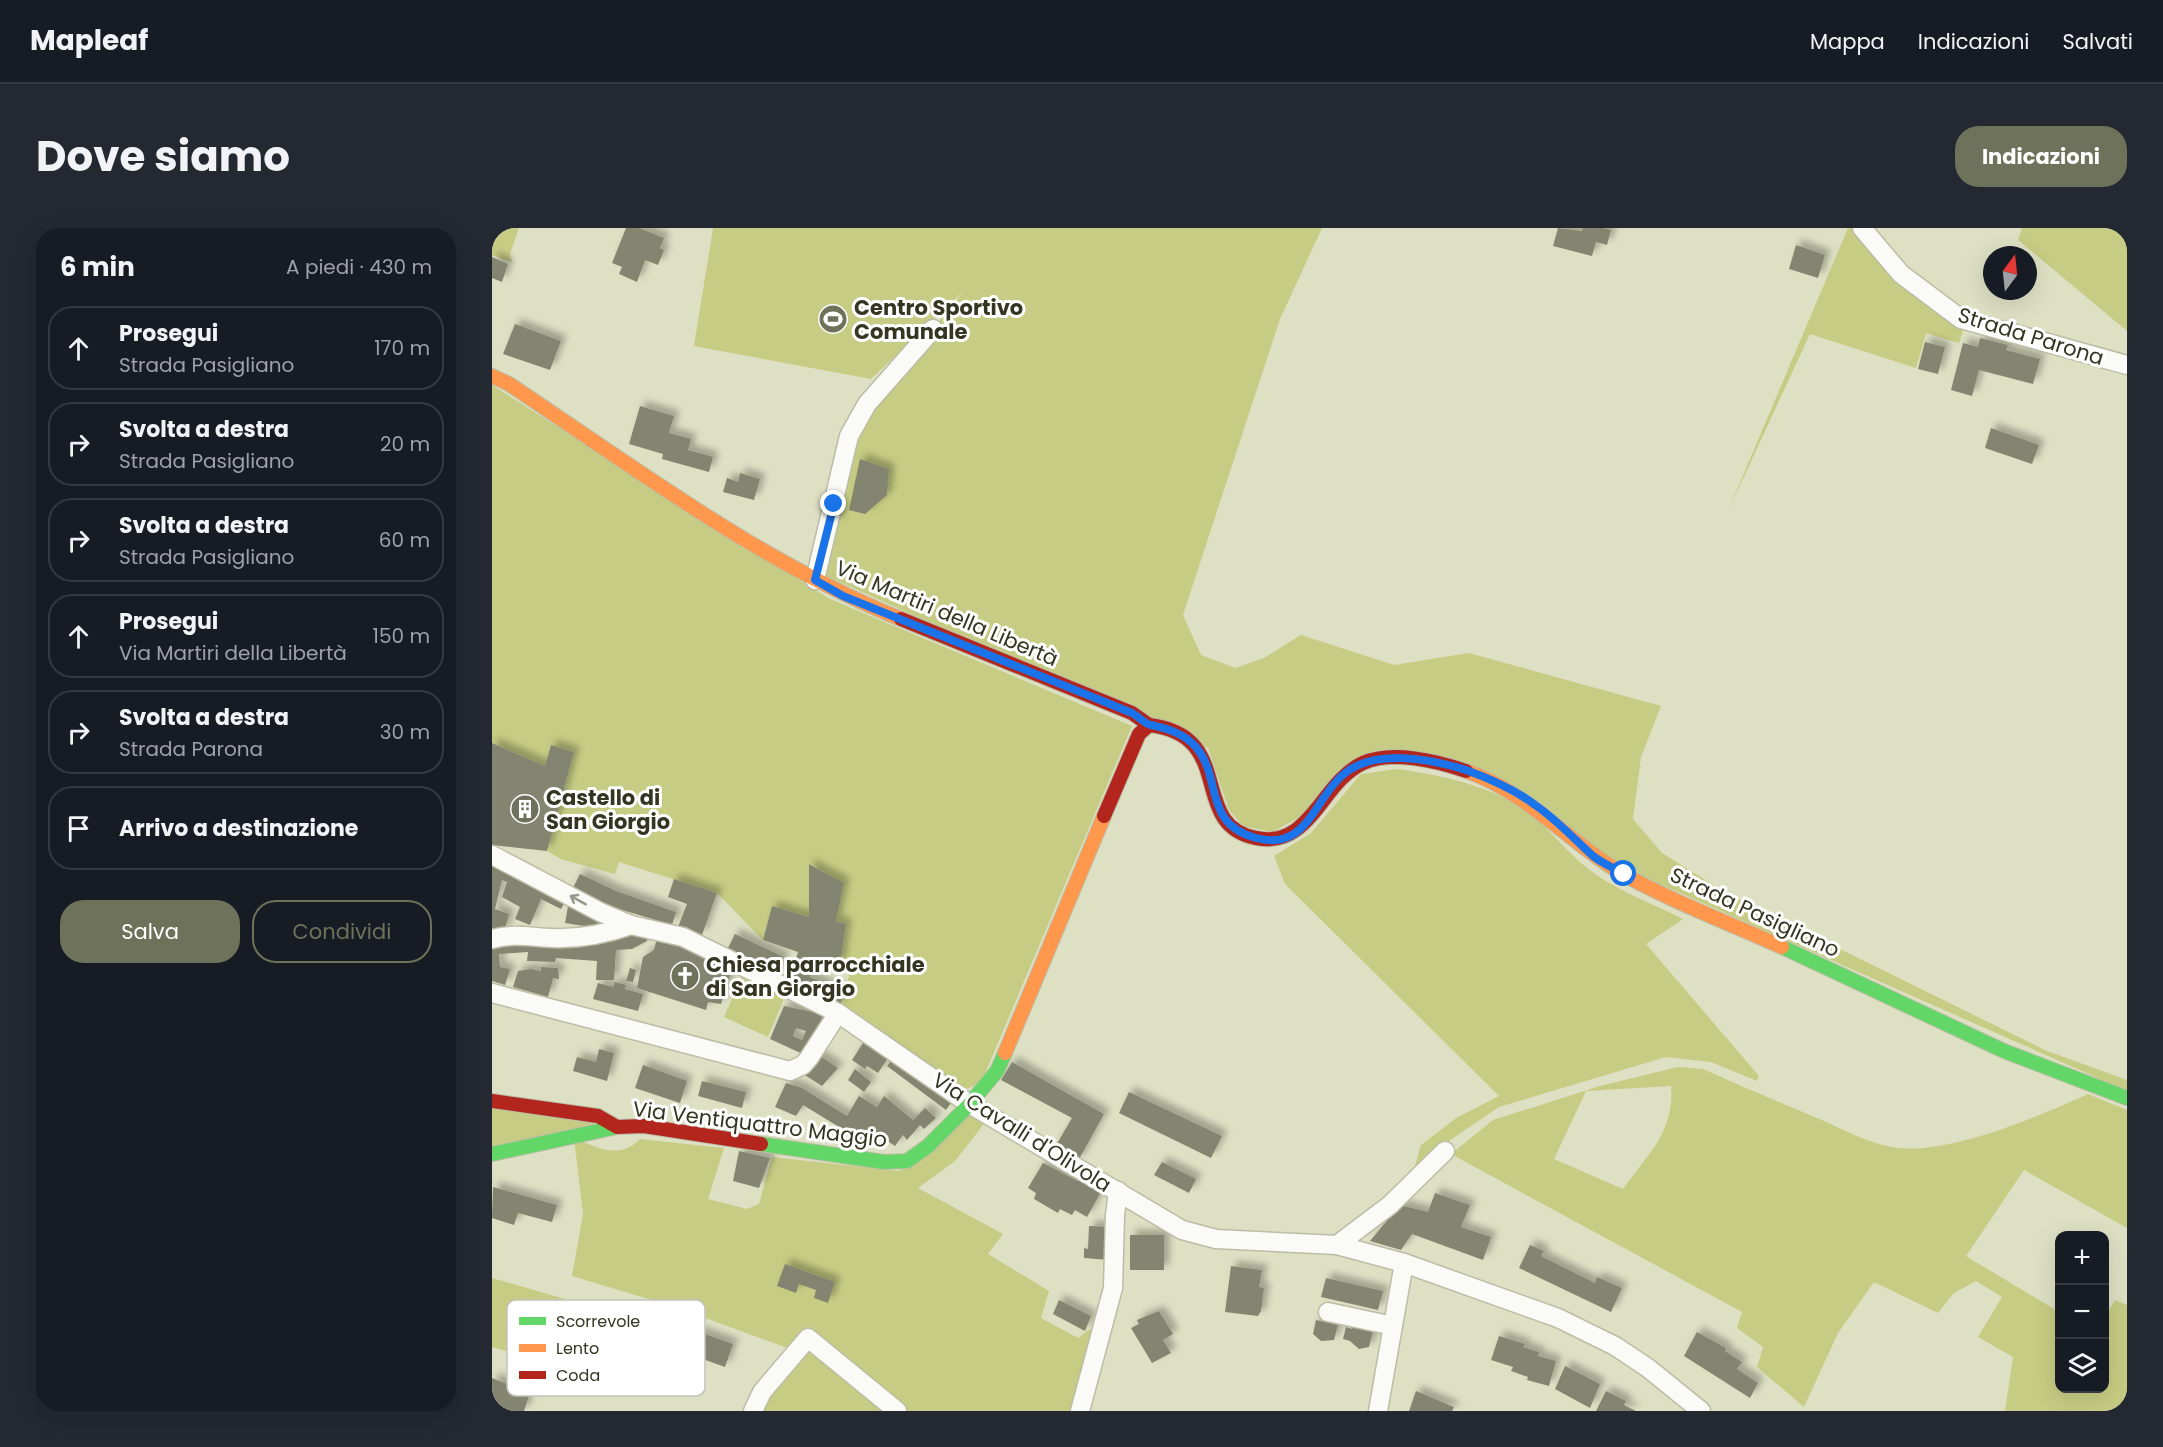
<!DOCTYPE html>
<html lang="it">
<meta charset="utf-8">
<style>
:root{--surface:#171b24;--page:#242831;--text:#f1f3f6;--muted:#9ea1a6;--line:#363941;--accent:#6f725a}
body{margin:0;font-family:Poppins,sans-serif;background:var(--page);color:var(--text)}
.controls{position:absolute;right:18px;bottom:18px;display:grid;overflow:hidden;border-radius:12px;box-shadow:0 6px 24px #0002}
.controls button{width:54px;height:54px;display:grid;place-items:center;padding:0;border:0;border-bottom:2px solid var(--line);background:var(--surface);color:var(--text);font:30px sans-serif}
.compass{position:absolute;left:1491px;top:18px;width:54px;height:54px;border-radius:50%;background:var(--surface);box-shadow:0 6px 24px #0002;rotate:15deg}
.stop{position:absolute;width:18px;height:18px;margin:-14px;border:4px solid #1a73e8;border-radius:50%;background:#fff}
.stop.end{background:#1a73e8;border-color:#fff;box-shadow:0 2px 6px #0008}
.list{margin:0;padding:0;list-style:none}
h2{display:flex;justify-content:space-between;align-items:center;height:78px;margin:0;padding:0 24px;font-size:26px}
h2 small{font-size:20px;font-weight:400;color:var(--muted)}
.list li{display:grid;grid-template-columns:39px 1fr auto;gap:18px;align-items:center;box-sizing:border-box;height:84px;margin:0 12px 12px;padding:0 12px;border:2px solid var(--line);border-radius:24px}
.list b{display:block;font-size:22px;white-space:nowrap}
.list p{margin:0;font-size:20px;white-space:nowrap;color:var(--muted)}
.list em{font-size:20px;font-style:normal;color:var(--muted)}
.actions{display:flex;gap:12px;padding:18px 24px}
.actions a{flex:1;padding:14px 0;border:2px solid var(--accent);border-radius:24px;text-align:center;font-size:21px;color:var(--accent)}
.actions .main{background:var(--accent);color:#fff}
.icon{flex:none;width:33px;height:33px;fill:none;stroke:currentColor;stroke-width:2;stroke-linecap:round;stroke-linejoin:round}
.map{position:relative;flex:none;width:1635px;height:1183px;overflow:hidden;border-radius:24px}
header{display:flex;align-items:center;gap:36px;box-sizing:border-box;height:84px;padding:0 30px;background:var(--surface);border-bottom:2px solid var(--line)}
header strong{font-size:28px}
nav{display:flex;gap:33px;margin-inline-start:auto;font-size:21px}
.intro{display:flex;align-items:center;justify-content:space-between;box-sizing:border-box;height:144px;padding:0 36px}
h1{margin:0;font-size:42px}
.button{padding:15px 27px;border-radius:24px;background:var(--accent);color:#fff;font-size:21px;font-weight:700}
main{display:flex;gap:36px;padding:0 36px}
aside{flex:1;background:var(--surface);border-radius:24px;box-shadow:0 6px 24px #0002}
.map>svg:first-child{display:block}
</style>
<header>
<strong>Mapleaf</strong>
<nav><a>Mappa</a><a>Indicazioni</a><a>Salvati</a></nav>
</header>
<div class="intro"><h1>Dove siamo</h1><a class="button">Indicazioni</a></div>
<main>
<aside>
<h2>6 min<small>A piedi · 430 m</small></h2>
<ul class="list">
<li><svg class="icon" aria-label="ahead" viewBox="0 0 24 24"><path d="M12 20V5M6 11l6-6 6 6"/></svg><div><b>Prosegui</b><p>Strada Pasigliano</p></div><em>170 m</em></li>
<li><svg class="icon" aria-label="right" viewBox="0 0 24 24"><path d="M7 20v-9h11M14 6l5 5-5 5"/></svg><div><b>Svolta a destra</b><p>Strada Pasigliano</p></div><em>20 m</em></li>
<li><svg class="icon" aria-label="right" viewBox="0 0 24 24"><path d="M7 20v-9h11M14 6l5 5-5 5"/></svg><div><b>Svolta a destra</b><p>Strada Pasigliano</p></div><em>60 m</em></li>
<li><svg class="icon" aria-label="ahead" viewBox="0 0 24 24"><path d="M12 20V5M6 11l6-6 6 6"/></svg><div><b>Prosegui</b><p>Via Martiri della Libertà</p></div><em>150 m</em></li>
<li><svg class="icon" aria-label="right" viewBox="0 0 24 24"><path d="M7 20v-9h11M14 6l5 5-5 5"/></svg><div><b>Svolta a destra</b><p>Strada Parona</p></div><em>30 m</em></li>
<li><svg class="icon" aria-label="arrive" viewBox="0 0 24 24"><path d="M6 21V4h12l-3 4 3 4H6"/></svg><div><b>Arrivo a destinazione</b></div></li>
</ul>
<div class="actions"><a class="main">Salva</a><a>Condividi</a></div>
</aside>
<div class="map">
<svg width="1635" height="1183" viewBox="0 0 1635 1183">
<defs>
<filter id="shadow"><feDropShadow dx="5.5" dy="-5.5" stdDeviation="3" flood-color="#0004"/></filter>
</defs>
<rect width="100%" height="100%" fill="#dde0c3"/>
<g fill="#c6cc83" fill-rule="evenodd">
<polygon points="0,0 27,0 18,26 20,34 0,27"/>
<polygon points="221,0 830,0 788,91 691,387 709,427 743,440 772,430 809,407 902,437 977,425 1169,478 1149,529 1141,591 1170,625 1236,666 1555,823 1635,852 1635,863 1136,642 984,540 873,529 806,590 780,604 751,598 737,582 716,520 330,346 350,232 391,161 408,152 441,101 472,63 379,151 202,118"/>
<polygon points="1356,0 1370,0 1472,99 1467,115 1434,105 1424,140 1318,106 1236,283"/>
<polygon points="1530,0 1635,0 1635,103 1526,12"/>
<polygon points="0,157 338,371 640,498 489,855 467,864 348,779 357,748 348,738 354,696 344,693 351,655 318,636 317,689 280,678 271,712 225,665 127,634 123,646 69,631 55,623 82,524 59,517 53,538 0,515"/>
<path d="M905,541C950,547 1011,560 1046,592C1066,611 1082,632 1106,648C1132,665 1163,677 1191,691L1154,716L1267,848L1265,853L1219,834L1174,829L1007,879L948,919L921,945L929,917L964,890L1007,868L793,656L782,628L819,605L869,546Z"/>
<polygon points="251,746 292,770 276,809 232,789"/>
<path d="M1186,839L1211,841C1251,859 1292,876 1332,893C1354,903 1377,915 1400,919C1452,929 1548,888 1596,866L1635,882V1000L1532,942L1474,1028L1567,1084L1568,1160H1612L1613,1088L1623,1072L1635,1077V1183H1513L1521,1129L1486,1109L1510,1069L1484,1053L1462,1065L1446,1085L1382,1054L1346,1105L1312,1179L1265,1139L1271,1119L1245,1100L1250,1084L959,926L1001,892L1108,858ZM1179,858C1183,903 1156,926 1131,961L1062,931L1094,863Z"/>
<polygon points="0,878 106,895 0,920"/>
<path d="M482,882L495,892L463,933L426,960L511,1006L496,1026L557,1063L549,1090L586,1110L598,1101L604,1106L586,1183H261L301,1122L183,1079L80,1048L91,986L82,910C106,920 127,932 148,911L232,920L216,971L255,981L267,976L280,929L407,943Z"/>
<polygon points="0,1050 73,1071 57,1135 0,1119"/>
</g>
<g fill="#838570" fill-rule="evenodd" filter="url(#shadow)">
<polygon points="134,0 147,0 172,10 168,20 172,22 166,37 153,32 145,54 127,46 130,39 120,35"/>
<polygon points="1066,0 1090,3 1091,0 1111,0 1119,2 1115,17 1104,14 1100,28 1061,18"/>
<polygon points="1304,17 1333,27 1326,50 1297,41"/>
<polygon points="0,29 16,36 10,54 0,50"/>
<polygon points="23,96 69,113 58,142 11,126"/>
<polygon points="1488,110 1516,117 1514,122 1548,131 1541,156 1487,142 1480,168 1459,162 1471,115 1486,119"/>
<polygon points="1433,114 1453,119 1446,146 1426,141"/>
<polygon points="148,178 182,188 177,205 199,211 196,222 221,229 217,244 170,231 171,226 137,216"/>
<polygon points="1499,200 1547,217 1540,236 1493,220"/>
<polygon points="368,231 397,241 395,267 373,286 357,282"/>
<polygon points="248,245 268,251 262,272 231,264 235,250 246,254"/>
<polygon points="0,515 53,538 59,517 82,524 55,623 0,617"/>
<polygon points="0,632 76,668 69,681 49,671 38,697 23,691 28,679 10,669 15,654 10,652 3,681 17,686 12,704 0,701"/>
<polygon points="317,636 352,655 344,693 354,696 348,738 324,730 318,749 352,764 348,779 296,756 306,724 271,712 280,678 317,689"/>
<polygon points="88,646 124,663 184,684 180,697 117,678 80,662"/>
<polygon points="182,651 225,665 210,707 186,699 195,676 176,669"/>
<polygon points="77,673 120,690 117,702 73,695"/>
<polygon points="152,702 155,713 140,721 124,722 122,752 104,752 105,733 64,730 63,734 35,733 36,724 7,726 8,739 18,741 13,757 0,753 0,716"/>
<polygon points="243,706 292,729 285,745 235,722"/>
<polygon points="174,709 230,733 239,743 229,776 216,774 214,782 145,760 151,729 162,722 164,714"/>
<polygon points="49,739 66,740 67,751 61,750 56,769 21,759 26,743 39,741 49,743"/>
<polygon points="138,740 144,742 141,754 134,753"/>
<polygon points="123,754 134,757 133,761 151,766 146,783 101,771 106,755 121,759"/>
<path d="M292,778L335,787L315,828L278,811ZM304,800L314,803L310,812L301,808Z"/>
<polygon points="375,809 400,824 386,845 375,838 373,841 360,832"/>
<polygon points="107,821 122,825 115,853 81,843 85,829 104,834"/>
<polygon points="325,826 346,840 330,858 311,846"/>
<polygon points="404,826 463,869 454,882 395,838"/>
<polygon points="520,834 612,886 586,933 563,919 580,890 509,852"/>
<polygon points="151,837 195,853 188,875 143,860"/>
<polygon points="363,841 379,854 372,864 356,852"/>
<polygon points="210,853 254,864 250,880 206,868"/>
<polygon points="294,855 310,860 355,888 367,868 385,879 392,868 421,892 433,880 444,890 432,901 428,897 415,912 411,907 403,918 382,904 375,916 311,877 304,888 283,879"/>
<polygon points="637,864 730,908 719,930 627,885"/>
<polygon points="247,923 278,930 267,960 241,953"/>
<polygon points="670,934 704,951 697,965 662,947"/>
<polygon points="551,935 586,953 588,949 610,962 595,989 583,982 580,987 568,981 566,985 542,971 544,965 536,960"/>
<polygon points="1,959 65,977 60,994 26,985 22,997 0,990"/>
<polygon points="943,965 978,977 969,999 999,1009 991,1032 920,1006 909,1022 878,1013 908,977 936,984"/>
<polygon points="597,998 618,999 617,1032 592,1030 592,1020 596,1021"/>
<rect x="638" y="1007" width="34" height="35"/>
<polygon points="1038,1017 1052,1023 1049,1028 1103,1055 1105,1049 1130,1060 1119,1084 1027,1040"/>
<polygon points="293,1036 343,1054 336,1075 322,1070 324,1062 307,1056 304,1065 285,1058"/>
<polygon points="739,1038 770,1042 767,1059 772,1060 769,1083 766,1088 733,1084"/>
<polygon points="834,1050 891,1063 886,1082 829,1069"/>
<polygon points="567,1072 599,1088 593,1103 561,1086"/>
<polygon points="667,1083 681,1106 671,1112 679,1125 660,1135 639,1100 647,1096 645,1092"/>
<polygon points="824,1092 846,1097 842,1112 829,1113 821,1106"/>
<polygon points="861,1098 881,1103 877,1119 867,1121 858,1113 851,1111 854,1099 860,1101"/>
<polygon points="196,1100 241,1116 233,1139 188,1123"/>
<polygon points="1205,1104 1234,1120 1233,1123 1250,1134 1245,1141 1266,1155 1258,1170 1192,1128"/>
<polygon points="1007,1108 1033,1116 1031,1119 1047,1124 1046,1128 1064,1133 1057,1158 1035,1152 1036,1149 1019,1143 1021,1139 999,1132"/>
<polygon points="1073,1138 1108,1156 1098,1180 1063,1161"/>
<polygon points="0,1150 38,1165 32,1183 18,1183 0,1174"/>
<polygon points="924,1163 962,1179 960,1183 917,1183"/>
<polygon points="1114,1163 1134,1173 1132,1177 1144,1183 1104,1183"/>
</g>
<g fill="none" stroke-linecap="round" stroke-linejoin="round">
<g stroke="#bbbda6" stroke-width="21">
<g id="street">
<polyline points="1370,0 1409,46 1469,91 1635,137"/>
<polyline points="323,352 357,208 375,176 441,101"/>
<polyline points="0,627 108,684 139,697 191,709 346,785 476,875 690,1002 724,1011 845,1017 912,1035 1066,1090 1123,1118 1156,1140 1209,1183"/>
<path d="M0,711C22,705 38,709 60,710C87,711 114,706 139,697"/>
<polyline points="0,765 298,843 311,837 317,830 346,785"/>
<polyline points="845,1017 898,977 953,923"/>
<polyline points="836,1084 901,1098"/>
<polyline points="261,1183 270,1164 316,1110 405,1183"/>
<polyline points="588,1183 621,1060 623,987 626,963"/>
<polyline points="886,1183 912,1035"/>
</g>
</g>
<g stroke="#bbbda6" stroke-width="16">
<g id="fast">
<polyline points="1290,719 1512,823 1635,870"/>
<polyline points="269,916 392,934 415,933 436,918 476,878 505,843 513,825"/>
<polyline points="0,926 125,899"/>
</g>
</g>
<g stroke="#bbbda6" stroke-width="16">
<g id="slow">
<path d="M0,148L17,156C143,240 268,334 409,391"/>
<path d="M974,543C1036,564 1076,614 1131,646C1181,674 1237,695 1290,719"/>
<polyline points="513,825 612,588"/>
</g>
</g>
<g stroke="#bbbda6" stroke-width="16">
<g id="jam">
<polyline points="409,391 640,485 657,497"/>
<path d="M657,497C746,507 695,597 764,610C819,621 829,554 871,535C900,522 945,533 974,543"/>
<polyline points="612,588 647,506 657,497"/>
<polyline points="0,873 106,888 125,899 152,898 269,916"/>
</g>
</g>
<use href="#street" stroke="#fafaf6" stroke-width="18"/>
<use href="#fast" stroke="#63d668" stroke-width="14"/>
<use href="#slow" stroke="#ff974d" stroke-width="14"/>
<use href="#jam" stroke="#b3261e" stroke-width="14"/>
</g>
<defs><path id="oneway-shaft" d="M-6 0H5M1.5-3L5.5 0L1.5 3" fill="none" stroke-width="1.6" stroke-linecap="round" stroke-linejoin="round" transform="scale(1.5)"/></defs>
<use stroke="#97988c" href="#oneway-shaft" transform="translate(86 672) rotate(-151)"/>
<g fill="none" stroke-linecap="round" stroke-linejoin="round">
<path stroke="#1a73e8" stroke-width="8" d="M342,276L323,352L351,368L640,485C646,488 653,496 659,497C675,501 690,504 703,518C731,549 710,596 764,610C816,624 822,570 852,546C883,520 939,531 974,542C999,551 1022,561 1043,577C1064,591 1082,611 1101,628C1110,635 1122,640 1132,646"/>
</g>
<defs>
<g id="stadium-disc" transform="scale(1.5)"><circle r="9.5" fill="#6f725a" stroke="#fff"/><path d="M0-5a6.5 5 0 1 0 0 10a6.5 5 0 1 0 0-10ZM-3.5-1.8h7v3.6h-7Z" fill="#fff"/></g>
<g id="building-disc" transform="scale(1.5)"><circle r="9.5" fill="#6f725a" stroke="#fff"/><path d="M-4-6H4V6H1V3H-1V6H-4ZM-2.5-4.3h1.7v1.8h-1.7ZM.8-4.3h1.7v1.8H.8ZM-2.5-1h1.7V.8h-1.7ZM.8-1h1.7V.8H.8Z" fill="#fff"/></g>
<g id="church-disc" transform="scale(1.5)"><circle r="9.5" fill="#6f725a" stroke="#fff"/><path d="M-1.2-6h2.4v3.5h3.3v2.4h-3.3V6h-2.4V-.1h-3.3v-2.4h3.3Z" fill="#fff"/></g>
</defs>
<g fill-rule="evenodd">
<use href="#stadium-disc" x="341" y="91"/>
<use href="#building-disc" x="33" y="581"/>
<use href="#church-disc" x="193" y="748"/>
</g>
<g text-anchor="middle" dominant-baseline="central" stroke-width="6" stroke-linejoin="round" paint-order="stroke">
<g font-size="21" font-weight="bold" fill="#343621" stroke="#fff" text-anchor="start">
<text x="362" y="79">Centro Sportivo<tspan x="362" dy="24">Comunale</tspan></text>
<text x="54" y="569">Castello di<tspan x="54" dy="24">San Giorgio</tspan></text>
<text x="214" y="736">Chiesa parrocchiale<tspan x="214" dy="24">di San Giorgio</tspan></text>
</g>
<g font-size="21" fill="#343621" stroke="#fff">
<text transform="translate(1539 108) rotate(17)">Strada Parona</text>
<text transform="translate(455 385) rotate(23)">Via Martiri della Libertà</text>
<text transform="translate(1263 684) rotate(25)">Strada Pasigliano</text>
<text transform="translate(268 896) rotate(7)">Via Ventiquattro Maggio</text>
<text transform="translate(530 904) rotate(32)">Via Cavalli d'Olivola</text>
</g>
</g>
<rect x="15" y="1072" width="198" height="96" rx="9" fill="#fff" stroke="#c2c3bc" stroke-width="1.5"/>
<rect x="27" y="1089" width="27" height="8" fill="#63d668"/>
<rect x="27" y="1116" width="27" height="8" fill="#ff974d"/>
<rect x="27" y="1143" width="27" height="8" fill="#b3261e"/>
<g font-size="16" fill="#343621">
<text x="64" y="1099">Scorrevole</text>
<text x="64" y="1126">Lento</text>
<text x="64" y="1153">Coda</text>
</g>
</svg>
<div class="controls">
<button>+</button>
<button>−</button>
<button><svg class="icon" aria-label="layers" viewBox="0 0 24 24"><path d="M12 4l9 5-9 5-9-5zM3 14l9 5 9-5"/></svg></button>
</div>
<svg class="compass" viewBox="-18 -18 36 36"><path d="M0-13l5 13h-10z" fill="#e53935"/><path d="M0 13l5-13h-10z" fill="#9ea1a6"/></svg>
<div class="stop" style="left:1132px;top:646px"></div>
<div class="stop end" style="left:342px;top:276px"></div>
</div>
</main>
